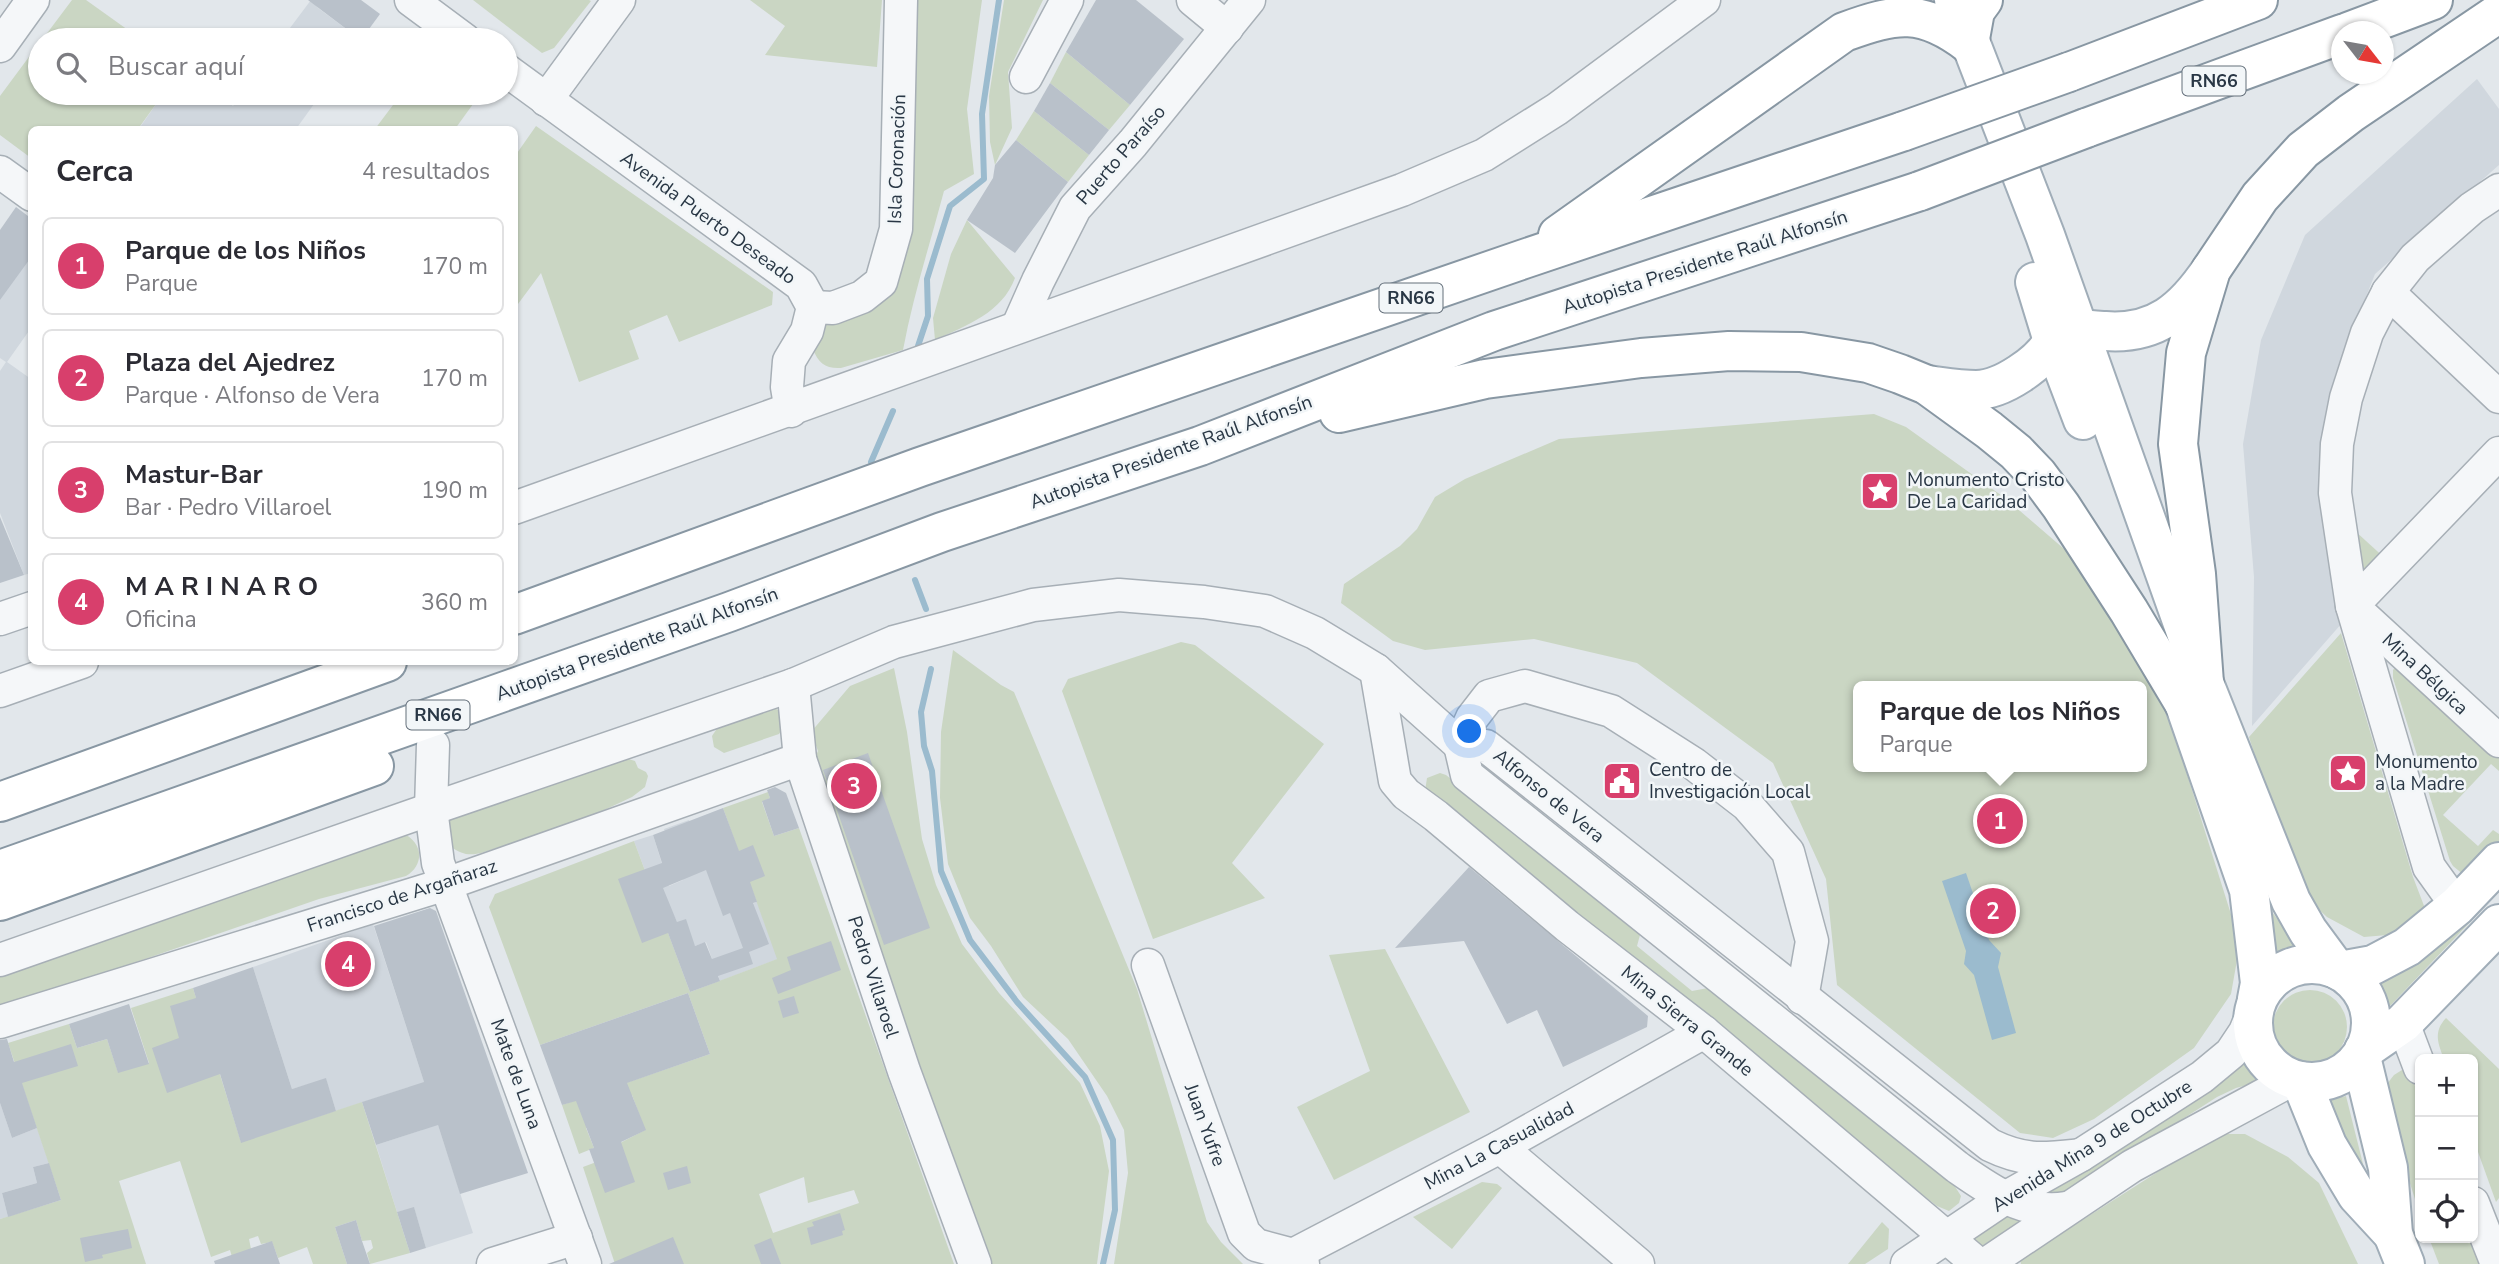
<!DOCTYPE html>
<html lang="es">
<meta charset="utf-8">
<style>
:root{--surface:#fff;--page:#f7f7f7;--text:#2b2b33;--muted:#7c7c81;--line:#e1e1e2;--accent:#d83f6c}
body{margin:0;font-family:"Nunito Sans",sans-serif;background:var(--page);color:var(--text)}
.controls{position:absolute;right:21px;bottom:21px;display:grid;overflow:hidden;border-radius:10px;box-shadow:0 2px 5px #0004}
.controls button{width:63px;height:63px;display:grid;place-items:center;padding:0;border:0;border-bottom:2px solid var(--line);background:var(--surface);color:var(--text);font:35px sans-serif}
.compass{position:absolute;left:2331px;top:21px;width:63px;height:63px;border-radius:50%;background:var(--surface);box-shadow:0 2px 5px #0004;rotate:121deg}
.you{position:absolute;left:1470px;top:732px;width:24px;height:24px;margin:-18px;border:5px solid #fff;border-radius:50%;background:#1a73e8;box-shadow:0 0 0 10px #1a73e833}
.badge{display:grid;place-items:center;width:46px;height:46px;border-radius:50%;background:var(--accent);color:#fff;font-size:23px;font-weight:700}
.pin{position:absolute;translate:-50% -50%;border:4px solid #fff;box-shadow:0 2px 7px #0006}
.popup{position:absolute;left:1853px;top:681px;width:294px;height:91px;box-sizing:border-box;display:grid;place-content:center;border-radius:10px;background:var(--surface);filter:drop-shadow(0 2px 5px #0005);font-size:23px;white-space:nowrap;color:var(--muted)}
.popup b{font-size:26px;color:var(--text)}
.popup::after{content:'';position:absolute;left:50%;top:100%;margin-left:-14px;border:14px solid transparent;border-top-color:var(--surface)}
.list{margin:0;padding:0;list-style:none}
h2{display:flex;justify-content:space-between;align-items:center;height:91px;margin:0;padding:0 28px;font-size:30px}
h2 small{font-size:23px;font-weight:400;color:var(--muted)}
.list li{display:grid;grid-template-columns:46px 1fr auto;gap:21px;align-items:center;box-sizing:border-box;height:98px;margin:0 14px 14px;padding:0 14px;border:2px solid var(--line);border-radius:10px}
.list b{display:block;font-size:26px;white-space:nowrap}
.list p{margin:0;font-size:23px;white-space:nowrap;color:var(--muted)}
.list em{font-size:23px;font-style:normal;color:var(--muted)}
.icon{flex:none;width:38px;height:38px;fill:none;stroke:currentColor;stroke-width:2;stroke-linecap:round;stroke-linejoin:round}
.map{position:relative;flex:none;width:2499px;height:1264px;overflow:hidden}
.search{position:absolute;background:var(--surface);box-shadow:0 2px 5px #0004;left:28px;top:28px;width:490px;height:77px;display:flex;align-items:center;gap:18px;box-sizing:border-box;padding:0 24px;border-radius:38px;color:var(--muted);font-size:26px}
.panel{position:absolute;background:var(--surface);box-shadow:0 2px 5px #0004;left:28px;top:126px;width:490px;height:539px;border-radius:10px}
.map>svg:first-child{display:block}
</style>
<div class="map">
<svg width="2499" height="1264" viewBox="0 0 2499 1264">
<rect width="100%" height="100%" fill="#e2e7eb"/>
<g fill="#d0d7de">
<polygon points="311,0 318,8 361,40 281,40"/>
<polygon points="2477,79 2499,109 2499,165 2375,274 2335,375 2319,480 2342,623 2252,726 2254,577 2243,444 2261,340 2305,235"/>
<polygon points="164,93 215,93 233,106 244,93 322,93 296,129 138,130"/>
<polygon points="31,256 31,328 7,362 31,379 31,573 24,575 0,513 0,371 6,362 0,358 0,298"/>
<polygon points="689,820 723,915 757,902 778,959 720,981 706,942 695,946 677,922 670,907 660,911 634,841 653,835 669,886 683,880 664,829"/>
<polygon points="373,924 473,1233 426,1248 414,1208 397,1212 376,1145 422,1130 409,1087 336,1111 326,1079 292,1089 253,967"/>
<polygon points="0,1103 12,1138 37,1128 49,1163 33,1167 37,1183 2,1193 8,1217 0,1219"/>
</g>
<g fill="#cad6c3" fill-rule="evenodd">
<polygon points="72,0 86,0 142,40 42,40"/>
<polygon points="473,0 589,0 591,1 554,48 542,53"/>
<polygon points="750,0 882,0 877,67 765,55 785,26"/>
<path d="M914,0H982L967,109L974,174L944,191C930,244 913,296 903,350L841,368C826,369 818,363 813,349L824,326L870,308L908,236L913,210L911,131L917,23Z"/>
<polygon points="1004,0 1043,0 1008,72 1012,128 995,165 990,142 989,96"/>
<polygon points="40,42 40,93 164,93 138,129 32,130 31,158 0,135 0,96"/>
<polygon points="1066,52 1130,105 1109,130 1050,83"/>
<polygon points="402,93 481,93 455,129 375,129"/>
<polygon points="1034,111 1089,155 1068,182 1016,140"/>
<polygon points="536,126 773,292 772,305 679,342 667,315 629,331 639,359 579,382 541,273 518,304 515,295 515,156"/>
<path d="M967,220L1015,278C1002,313 967,325 935,340L933,318L951,254Z"/>
<path d="M1874,414L1906,427L2005,498L2078,561L2155,672L2240,943L2231,994L2194,1048L2094,1119L2053,1138L2020,1133L1837,985L1826,879L1773,763L1637,663L1534,639L1425,650L1393,641L1341,603L1344,584L1400,546L1417,529L1435,497L1465,479L1559,439ZM1858,686H2142V767H1858Z"/>
<polygon points="2343,520 2388,561 2354,595"/>
<polygon points="2341,633 2413,877 2426,911 2399,934 2364,937 2327,917 2314,905 2261,775 2249,737"/>
<polygon points="1181,642 1195,645 1324,744 1232,863 1265,898 1153,939 1062,691 1068,679"/>
<polygon points="953,650 1001,685 1014,692 1137,989 1207,1222 1221,1242 1243,1264 1114,1264 1128,1173 1124,1130 1107,1096 1068,1039 1023,997 991,946 970,918 948,864 940,798 941,732"/>
<polygon points="2397,665 2499,753 2499,771 2491,764 2443,815 2478,846 2493,830 2499,834 2499,844 2464,875 2453,866 2450,861 2393,678 2393,670"/>
<polygon points="894,668 907,732 922,839 936,885 962,944 999,993 1080,1083 1100,1126 1109,1171 1097,1264 990,1264 812,764 818,751 811,732 850,686"/>
<polygon points="773,707 783,713 785,724 779,734 724,753 714,747 712,736 718,727"/>
<path d="M619,756L635,761L638,768L646,772L648,776L645,787L632,797L585,819L481,853C468,856 462,854 451,847L447,821L452,813Z"/>
<polygon points="1440,773 1446,775 1596,896 1640,935 1637,946 1692,991 1708,988 1734,1007 1954,1185 1961,1196 1959,1203 1949,1211 1937,1206 1815,1112 1425,791 1427,778"/>
<path d="M768,792L770,798L762,802L774,836L799,828L954,1264H615L583,1167L623,1152L620,1143L645,1130L632,1095L586,1128L594,1148L579,1154L562,1105L710,1054L688,993L540,1045L489,907L495,894L634,841L690,992L777,959L723,808ZM804,1177L808,1203L854,1190L859,1203L773,1233L759,1194Z"/>
<path d="M402,833C422,841 426,864 406,876L319,899L0,1009V975Z"/>
<polygon points="2499,873 2499,892 2388,1008 2385,1006 2387,998 2375,974"/>
<polygon points="2272,912 2300,949 2287,951 2272,960 2269,914"/>
<polygon points="1385,949 1470,1112 1334,1180 1297,1107 1370,1071 1329,955"/>
<polygon points="193,988 241,1142 362,1102 410,1253 370,1264 367,1253 373,1248 371,1240 362,1241 356,1220 335,1227 347,1264 313,1264 307,1247 278,1258 272,1242 261,1244 258,1236 249,1239 251,1249 232,1257 230,1250 211,1257 180,1161 119,1181 146,1264 0,1264 0,1219 61,1200 8,1043 69,1024 77,1048 107,1039 118,1072 149,1063 131,1008"/>
<circle cx="2310" cy="1027" r="37"/>
<path d="M2446,1018L2499,1069V1198L2496,1202L2473,1138V1059H2444C2438,1043 2433,1032 2446,1018Z"/>
<polygon points="2245,1061 2251,1074 2262,1081 2236,1088 2217,1097 2061,1197 2046,1192"/>
<polygon points="2402,1070 2410,1073 2420,1099 2420,1215 2386,1107 2383,1089 2394,1075"/>
<polygon points="2346,1096 2365,1172 2319,1103"/>
<polygon points="2217,1134 2245,1134 2288,1157 2319,1183 2358,1264 2021,1264 2020,1260"/>
<polygon points="1482,1182 1497,1184 1502,1188 1452,1249 1413,1217"/>
<polygon points="2004,1214 2013,1219 2023,1220 1980,1247 1970,1238"/>
<polygon points="1882,1222 1889,1229 1888,1249 1865,1264 1848,1264"/>
<polygon points="2429,1238 2472,1238 2482,1264 2439,1264"/>
</g>
<polygon fill="#9bbbce" points="1966,873 1989,940 2001,953 1998,967 2016,1033 1992,1040 1974,975 1964,964 1966,951 1942,881"/>
<g fill="none" stroke-linecap="round" stroke-linejoin="round">
<g stroke="#9bbbce" stroke-width="6">
<polyline points="917,349 928,316 927,279 950,206 984,179 982,114 999,0"/>
<polyline points="871,462 893,411"/>
<polyline points="915,580 926,609"/>
<polyline points="931,669 921,712 924,746 932,771 941,871 970,940 1017,1002 1085,1077 1113,1140 1115,1210 1103,1264"/>
</g>
</g>
<g fill="#b9c1ca" fill-rule="evenodd">
<polygon points="308,0 361,0 380,14 361,40"/>
<polygon points="1096,0 1136,0 1184,39 1130,105 1066,52"/>
<polygon points="1050,83 1109,130 1089,155 1034,111"/>
<polygon points="1016,140 1068,182 1015,253 967,220 993,178 995,165"/>
<polygon points="16,207 32,219 32,256 0,300 0,230"/>
<polygon points="0,517 24,575 0,583"/>
<polygon points="868,753 930,928 884,945 823,770"/>
<polygon points="775,787 786,793 799,828 774,836 762,801 770,798 767,790"/>
<path d="M723,808L739,851L753,845L765,876L750,882L757,902L753,903L769,944L749,952L753,964L718,976L720,981L690,992L668,933L642,943L618,879L662,863L653,835ZM706,870L723,916L730,913L743,948L712,959L705,942L695,946L686,919L677,922L663,888Z"/>
<polygon points="1469,867 1648,1016 1647,1027 1563,1067 1537,1010 1507,1024 1464,941 1395,948"/>
<polygon points="430,908 436,911 528,1173 460,1194 438,1125 376,1145 362,1102 424,1082 374,926"/>
<polygon points="831,941 841,970 778,994 772,978 791,970 787,957"/>
<polygon points="253,967 292,1089 326,1078 336,1111 241,1143 220,1074 167,1093 152,1048 179,1038 170,1006 196,998 193,988"/>
<polygon points="688,993 710,1054 627,1083 646,1130 621,1142 635,1182 605,1193 589,1149 594,1148 576,1101 562,1105 540,1045"/>
<polygon points="794,996 799,1013 783,1018 778,1001"/>
<polygon points="129,1004 149,1064 118,1073 107,1039 77,1048 69,1024"/>
<polygon points="7,1039 14,1062 71,1044 78,1066 22,1083 37,1128 12,1138 0,1103 0,1040"/>
<polygon points="49,1163 61,1200 8,1217 2,1193 37,1183 33,1167"/>
<polygon points="687,1166 691,1183 668,1190 663,1173"/>
<polygon points="414,1207 426,1248 410,1253 397,1212"/>
<polygon points="840,1213 845,1230 842,1231 843,1235 811,1245 807,1228 814,1226 812,1222"/>
<polygon points="356,1220 362,1241 370,1264 347,1264 335,1227"/>
<polygon points="128,1229 132,1248 102,1255 103,1258 85,1262 80,1238"/>
<polygon points="673,1237 684,1264 609,1264"/>
<polygon points="771,1238 781,1264 761,1264 754,1245"/>
<polygon points="272,1241 280,1264 215,1264 214,1261"/>
</g>
<g fill="none" stroke-linecap="round" stroke-linejoin="round">
<g stroke="#a7afb6" stroke-width="35">
<g id="minor">
<polyline points="411,0 465,40"/>
<polyline points="1193,0 1227,28"/>
<polyline points="0,46 33,0"/>
<polyline points="506,70 801,285 813,307 807,331 789,361 787,387 791,411"/>
<polyline points="1026,77 1067,0"/>
<polyline points="546,100 619,0"/>
<polyline points="0,172 32,195"/>
<polyline points="2388,292 2499,397"/>
<polyline points="813,307 833,308 862,297 881,282 896,229 901,0"/>
<polyline points="1018,326 1038,281 1075,208 1133,143 1249,0"/>
<polyline points="2499,453 2352,606 2499,741"/>
<polyline points="514,508 1402,190 1484,155 1557,109 1704,0"/>
<polyline points="0,619 32,608"/>
<polyline points="1376,670 1395,781 1406,794 1436,816 1567,926 1704,1032 1978,1264"/>
<polyline points="793,685 800,759 904,1071 975,1264"/>
<polyline points="0,691 82,662"/>
<polyline points="433,745 431,809 438,863 585,1264"/>
<path d="M1460,745L1467,775L1957,1167C1990,1190 2024,1215 2066,1208"/>
<path d="M1460,745L1486,746L1990,1145C2025,1162 2043,1159 2081,1155"/>
<polyline points="1460,745 1472,718 1489,696 1525,686 1611,711 1694,764 1747,805 1788,852 1812,941 1802,998"/>
<polyline points="2457,906 2429,867 2352,606 2335,493 2337,444 2346,398 2367,333 2388,292 2415,258 2472,208 2499,190"/>
<polyline points="0,960 431,809 793,685 894,642 1033,605 1119,595 1204,602 1265,611 1315,633 1376,670 1460,745"/>
<polyline points="1148,965 1244,1233 1256,1245 1293,1255 1303,1264"/>
<polyline points="0,1022 446,884 800,759"/>
<polyline points="2403,1023 2420,1068"/>
<polyline points="1500,1147 1638,1264"/>
<polyline points="2473,1203 2497,1264"/>
<polyline points="1293,1255 1500,1147 1704,1032"/>
<polyline points="493,1264 576,1238"/>
<polyline points="1907,1264 2005,1198 2081,1155 2202,1077 2231,1053 2245,1032 2255,1007"/>
<polyline points="1986,1264 2132,1166 2293,1079"/>
</g>
</g>
<g stroke="#a0adb8" stroke-width="42">
<g id="major">
<polyline points="1954,0 2045,235 2204,683 2291,901 2308,931 2336,969"/>
<polyline points="2035,282 2053,341 2083,420"/>
<path d="M2059,317C2076,330 2084,330 2105,331C2156,335 2184,310 2211,270"/>
<path d="M1927,385C1943,387 1960,390 1976,390C2002,390 2041,363 2053,341C2056,335 2058,326 2060,320"/>
<polyline points="2181,694 2249,890 2260,983 2257,999"/>
<circle cx="2312" cy="1023" r="59"/>
<polyline points="2340,971 2373,965 2407,947 2457,906 2499,862"/>
<polyline points="2364,1050 2403,1023 2499,924"/>
<polyline points="2361,1057 2388,1168 2393,1234 2405,1264"/>
<polyline points="2301,1081 2327,1145 2357,1195 2393,1234"/>
</g>
</g>
<g stroke="#8897a3" stroke-width="42">
<g id="highway">
<polyline points="2348,32 2433,0"/>
<polyline points="2069,72 2258,0"/>
<polyline points="2086,128 2342,34"/>
<path d="M1558,235L1844,32C1896,13 1922,8 1969,44L1975,11L1983,0"/>
<polyline points="1339,413 1485,379 1641,358 1729,351 1801,352 1868,363 1900,374 1927,385 1989,430 2016,452 2038,475 2061,506 2129,611 2184,703"/>
<polyline points="514,615 920,467 1524,259 1904,131"/>
<polyline points="2204,683 2196,574 2178,444 2186,353 2211,270 2260,197 2303,150 2351,113 2499,13"/>
<polyline points="0,802 387,662"/>
<polyline points="0,870 729,612 942,532 1200,446 1494,331 1920,191"/>
<polyline points="0,901 374,766"/>
</g>
</g>
<use href="#minor" stroke="#f5f7f9" stroke-width="32"/>
<use href="#major" stroke="#fff" stroke-width="38"/>
<use href="#highway" stroke="#fff" stroke-width="38"/>
<g stroke="#8897a3" stroke-width="42" stroke-linecap="butt">
<g id="highway-bridge">
<polyline points="1904,131 2069,72"/>
<polyline points="1920,191 2086,128"/>
</g>
</g>
<use href="#highway-bridge" stroke="#fff" stroke-width="38"/>
</g>
<defs>
<g id="sight-square" transform="scale(2.0125)"><rect x="-9" y="-9" width="18" height="18" rx="4" fill="#d83f6c" stroke="#f2f6f8"/><path d="M0-6L1.8-2.2L6-1.7L2.9 1.2L3.7 5.4L0 3.3L-3.7 5.4L-2.9 1.2L-6-1.7L-1.8-2.2Z" fill="#fff"/></g>
<g id="civic-square" transform="scale(2.0125)"><rect x="-9" y="-9" width="18" height="18" rx="4" fill="#d83f6c" stroke="#f2f6f8"/><path d="M-.6-6.5H3V-4.5H.6V-3L4-1V1h2V6H-6V1h2V-1L-.6-3ZM-1.2 2.5V6h2.4V2.5Z" fill="#fff"/></g>
</defs>
<g fill-rule="evenodd">
<use href="#sight-square" x="1880" y="491"/>
<use href="#sight-square" x="2348" y="773"/>
<use href="#civic-square" x="1622" y="781"/>
</g>
<g text-anchor="middle" dominant-baseline="central" stroke-width="5" stroke-linejoin="round" paint-order="stroke">
<g fill="#f2f6f8" stroke="#65707b" stroke-width="2">
<rect x="2182.5" y="66.5" width="63" height="29" rx="5"/>
<rect x="1379.5" y="283.5" width="63" height="29" rx="5"/>
<rect x="406.5" y="700.5" width="63" height="29" rx="5"/>
</g>
<g font-size="18" font-weight="bold" fill="#293745">
<text x="2214" y="81">RN66</text>
<text x="1411" y="298">RN66</text>
<text x="438" y="715">RN66</text>
</g>
<g font-size="19" fill="#293745" stroke="#f2f6f8">
<text transform="translate(1121 155) rotate(-49)">Puerto Paraíso</text>
<text transform="translate(897 159) rotate(-88)">Isla Coronación</text>
<text transform="translate(708 218) rotate(36)">Avenida Puerto Deseado</text>
<text transform="translate(1705 262) rotate(-18)">Autopista Presidente Raúl Alfonsín</text>
<text transform="translate(1171 452) rotate(-20)">Autopista Presidente Raúl Alfonsín</text>
<text transform="translate(637 644) rotate(-20)">Autopista Presidente Raúl Alfonsín</text>
<text transform="translate(2425 674) rotate(43)">Mina Bélgica</text>
<text transform="translate(1549 796) rotate(39)">Alfonso de Vera</text>
<text transform="translate(402 896) rotate(-18)">Francisco de Argañaraz</text>
<text transform="translate(873 977) rotate(72)">Pedro Villaroel</text>
<text transform="translate(1687 1021) rotate(39)">Mina Sierra Grande</text>
<text transform="translate(516 1074) rotate(70)">Mate de Luna</text>
<text transform="translate(1205 1125) rotate(70)">Juan Yufre</text>
<text transform="translate(1499 1146) rotate(-28)">Mina La Casualidad</text>
<text transform="translate(2092 1146) rotate(-32)">Avenida Mina 9 de Octubre</text>
</g>
<g font-size="19" fill="#293745" stroke="#f2f6f8" text-anchor="start">
<text x="1907" y="480">Monumento Cristo<tspan x="1907" dy="22">De La Caridad</tspan></text>
<text x="2375" y="762">Monumento<tspan x="2375" dy="22">a la Madre</tspan></text>
<text x="1649" y="770">Centro de<tspan x="1649" dy="22">Investigación Local</tspan></text>
</g>
</g>
</svg>
<div class="controls">
<button>+</button>
<button>−</button>
<button><svg class="icon" aria-label="locate" viewBox="0 0 24 24"><circle cx="12" cy="12" r="6"/><path d="M12 2v4M12 18v4M2 12h4M18 12h4"/></svg></button>
</div>
<svg class="compass" viewBox="-18 -18 36 36"><path d="M0-13l5 13h-10z" fill="#e53935"/><path d="M0 13l5-13h-10z" fill="#7c7c81"/></svg>
<div class="you"></div>
<div class="pin badge" style="left:2000px;top:821px">1</div>
<div class="popup"><b>Parque de los Niños</b>Parque</div>
<div class="pin badge" style="left:1993px;top:911px">2</div>
<div class="pin badge" style="left:854px;top:786px">3</div>
<div class="pin badge" style="left:348px;top:964px">4</div>
<div class="search"><svg class="icon" aria-label="search" viewBox="0 0 24 24"><circle cx="10" cy="10" r="6"/><path d="M15 15l6 6"/></svg>Buscar aquí</div>
<section class="panel">
<h2>Cerca<small>4 resultados</small></h2>
<ul class="list">
<li><span class="badge">1</span><div><b>Parque de los Niños</b><p>Parque</p></div><em>170 m</em></li>
<li><span class="badge">2</span><div><b>Plaza del Ajedrez</b><p>Parque · Alfonso de Vera</p></div><em>170 m</em></li>
<li><span class="badge">3</span><div><b>Mastur-Bar</b><p>Bar · Pedro Villaroel</p></div><em>190 m</em></li>
<li><span class="badge">4</span><div><b>M A R I N A R O</b><p>Oficina</p></div><em>360 m</em></li>
</ul>
</section>
</div>
